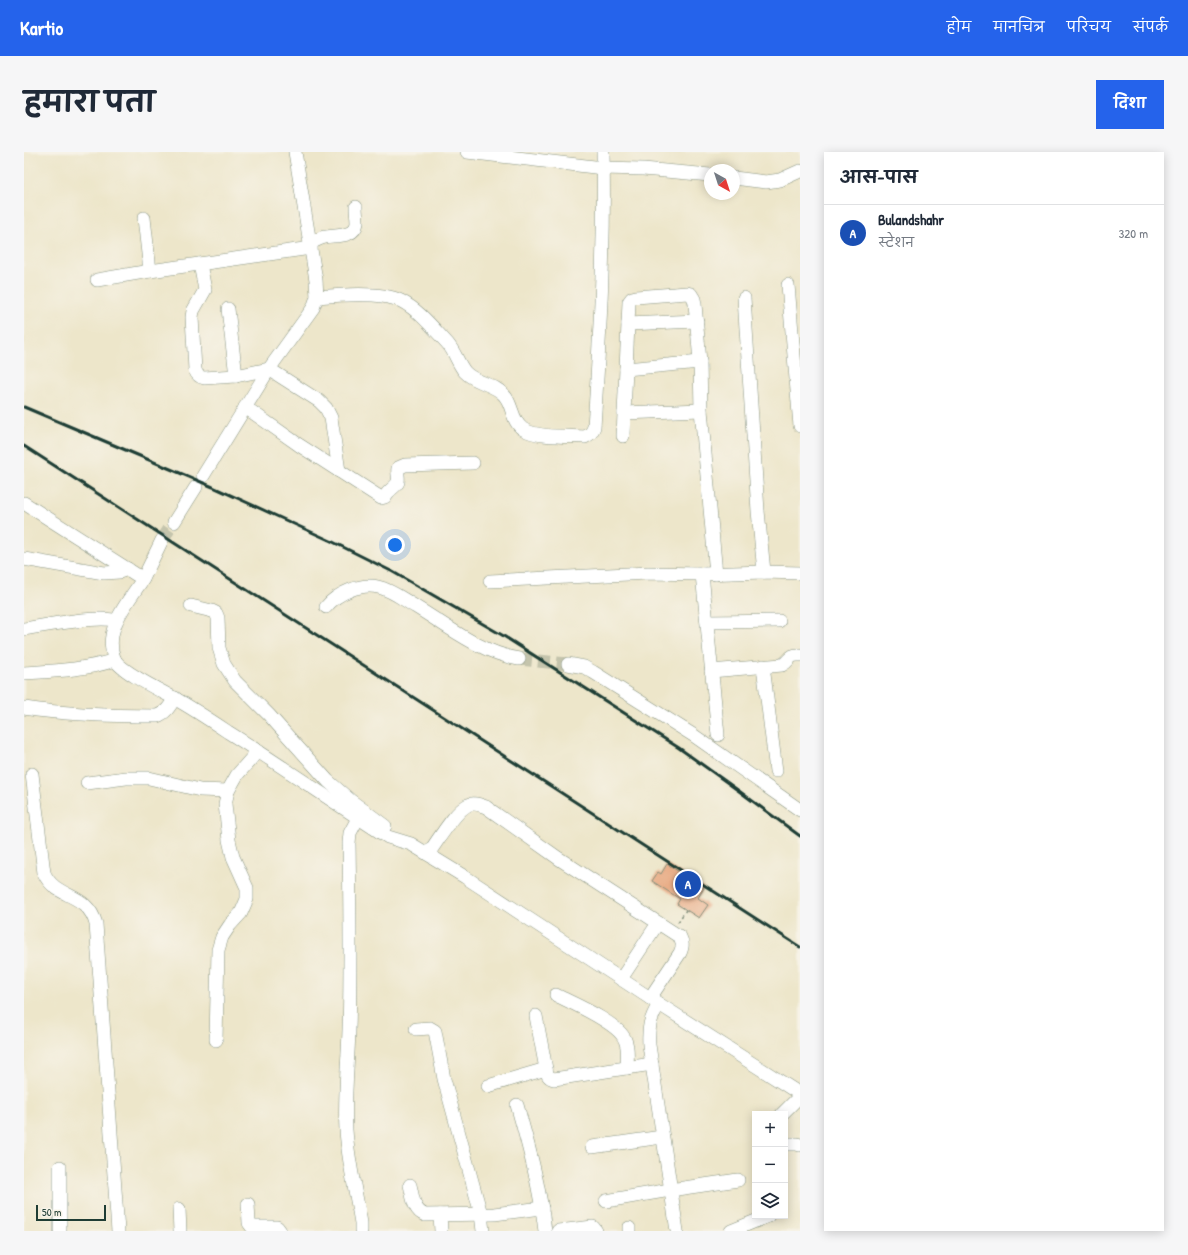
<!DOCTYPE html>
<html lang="hi">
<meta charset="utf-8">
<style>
:root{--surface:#fff;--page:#f6f6f7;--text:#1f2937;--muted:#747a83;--line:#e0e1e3;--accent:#2563eb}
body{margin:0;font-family:"Patrick Hand","Playpen Sans Deva",sans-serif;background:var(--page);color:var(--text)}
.controls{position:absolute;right:12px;bottom:12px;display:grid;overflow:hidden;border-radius:0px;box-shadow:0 2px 10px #0003}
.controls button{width:36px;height:36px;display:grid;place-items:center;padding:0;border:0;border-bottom:1px solid var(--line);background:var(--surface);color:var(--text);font:20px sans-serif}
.compass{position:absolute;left:680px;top:12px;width:36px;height:36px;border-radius:50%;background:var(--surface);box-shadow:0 2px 10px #0003;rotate:141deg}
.scale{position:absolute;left:12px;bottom:10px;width:70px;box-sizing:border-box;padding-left:4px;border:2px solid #1f3d34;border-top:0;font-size:11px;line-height:14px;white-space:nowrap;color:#1f3d34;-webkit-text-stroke:3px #f7f3e8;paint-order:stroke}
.you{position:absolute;left:371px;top:393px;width:14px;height:14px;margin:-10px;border:3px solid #fff;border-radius:50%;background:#1a73e8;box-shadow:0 0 0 6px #1a73e833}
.badge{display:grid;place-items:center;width:26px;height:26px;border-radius:50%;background:var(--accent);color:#fff;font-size:13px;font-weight:700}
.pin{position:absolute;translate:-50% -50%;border:2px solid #fff;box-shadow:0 1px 4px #0006}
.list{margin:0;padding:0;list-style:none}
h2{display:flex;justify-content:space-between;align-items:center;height:52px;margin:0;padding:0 16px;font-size:17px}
h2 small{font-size:13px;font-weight:400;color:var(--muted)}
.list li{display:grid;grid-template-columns:26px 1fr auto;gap:12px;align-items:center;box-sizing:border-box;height:56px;padding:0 16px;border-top:1px solid var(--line)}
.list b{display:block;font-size:15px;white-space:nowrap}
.list p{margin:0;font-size:13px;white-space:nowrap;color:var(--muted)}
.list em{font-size:13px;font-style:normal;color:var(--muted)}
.icon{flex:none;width:22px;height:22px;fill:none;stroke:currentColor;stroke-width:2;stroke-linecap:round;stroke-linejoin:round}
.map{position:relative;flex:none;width:776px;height:1079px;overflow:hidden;border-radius:0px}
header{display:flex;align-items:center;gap:24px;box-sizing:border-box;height:56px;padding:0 20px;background:var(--accent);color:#fff}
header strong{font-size:19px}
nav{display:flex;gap:22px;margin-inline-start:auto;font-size:14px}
.intro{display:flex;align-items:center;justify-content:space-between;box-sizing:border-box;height:96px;padding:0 24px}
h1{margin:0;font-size:28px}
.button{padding:10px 18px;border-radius:0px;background:var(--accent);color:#fff;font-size:14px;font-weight:700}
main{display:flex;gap:24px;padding:0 24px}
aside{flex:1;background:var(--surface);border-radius:0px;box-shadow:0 2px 10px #0003}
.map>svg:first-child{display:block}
</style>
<header>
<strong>Kartio</strong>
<nav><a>होम</a><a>मानचित्र</a><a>परिचय</a><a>संपर्क</a></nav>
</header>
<div class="intro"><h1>हमारा पता</h1><a class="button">दिशा</a></div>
<main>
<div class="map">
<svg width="776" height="1079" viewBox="0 0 776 1079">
<rect width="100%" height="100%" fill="#f7f3e8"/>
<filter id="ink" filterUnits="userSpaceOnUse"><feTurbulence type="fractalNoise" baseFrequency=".025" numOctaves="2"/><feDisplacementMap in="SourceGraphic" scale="8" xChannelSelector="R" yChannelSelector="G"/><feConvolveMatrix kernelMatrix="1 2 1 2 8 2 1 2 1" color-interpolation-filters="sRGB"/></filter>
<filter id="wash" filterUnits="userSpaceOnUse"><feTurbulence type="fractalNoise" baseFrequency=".012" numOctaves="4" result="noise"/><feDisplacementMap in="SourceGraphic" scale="16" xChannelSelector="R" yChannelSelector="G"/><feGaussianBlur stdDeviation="0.9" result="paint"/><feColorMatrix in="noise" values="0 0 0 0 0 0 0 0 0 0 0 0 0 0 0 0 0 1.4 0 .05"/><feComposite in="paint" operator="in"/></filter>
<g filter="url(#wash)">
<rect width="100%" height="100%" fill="#ede6ca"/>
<g id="blocks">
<polygon fill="#e9ae88" points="643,712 680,736 674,746 684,753 675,766 653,752 656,747 628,729 634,720 637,722"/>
</g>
</g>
<g filter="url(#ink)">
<use href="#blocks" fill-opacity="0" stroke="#86927f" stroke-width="1"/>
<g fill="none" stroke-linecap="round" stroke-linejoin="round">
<g stroke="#c4c4ac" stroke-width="13" stroke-dasharray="13 6" stroke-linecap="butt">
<polyline points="138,388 150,370"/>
<polyline points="495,507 544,512"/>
</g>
<g stroke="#86927f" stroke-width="14">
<g id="minor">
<polyline points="443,0 579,16 619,17 686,23"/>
<polyline points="710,26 742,30 756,28 776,19"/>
<polyline points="120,66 126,119"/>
<path d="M286,92C291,89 295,86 301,85C311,83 331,86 333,71C333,66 332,60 332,55"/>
<path d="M176,112L181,138L169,159L168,165L171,218C173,223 175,225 180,226L212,224L245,217L295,249L302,256L307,266L315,319"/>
<polyline points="73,128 126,119 287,96"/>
<polyline points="764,133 776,274"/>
<path d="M293,145C314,143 357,139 377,149C395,158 410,177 424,192C431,200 434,212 441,220C451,231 471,232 480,243C489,252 487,269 499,277C513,286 544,284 561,285C567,282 568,280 570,275C576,183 581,92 579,0"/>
<polyline points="720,146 734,359 740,420"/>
<polyline points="204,157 212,224"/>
<polyline points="604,172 673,169"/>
<polyline points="602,217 676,210"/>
<path d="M221,255L275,293L357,346L361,345C364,338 372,335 374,330C375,325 373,321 374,316L381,313L449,311"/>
<polyline points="600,261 677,258"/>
<polyline points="599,284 605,150 608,146 612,145 663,141 667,142 670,147 671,152 676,210 677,258 692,422"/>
<polyline points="179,324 245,217 289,156 293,145 292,128 271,0"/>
<path d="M0,351L119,427C104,450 79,477 90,506C94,518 137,539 150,546C168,556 186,568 204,580C255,612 305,647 356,680L364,685L387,692L441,725L635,852L776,942"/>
<polyline points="150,370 172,335"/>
<polyline points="0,407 80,421 95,420 104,417"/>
<polyline points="678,422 694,583"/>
<polyline points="119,427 138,388"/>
<polyline points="466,429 624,421 678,422 740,420 776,421"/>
<polyline points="167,454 188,459 192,461 194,466 195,496 200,512 211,529 245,563 304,629 326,648 361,674"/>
<path d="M302,455C313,441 337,431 354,435C368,438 380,448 392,455C425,475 457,501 495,507"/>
<polyline points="683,470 755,469"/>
<path d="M0,477C20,474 77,462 92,469"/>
<polyline points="544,512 560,515 569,520 669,583 776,658"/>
<polyline points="739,514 752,619"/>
<path d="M687,519L758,513C767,509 764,502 776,503"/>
<path d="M0,521C31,519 61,518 91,508"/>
<path d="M0,556C44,563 88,564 133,564C142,561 146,554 151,546"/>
<path d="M8,622L20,721C32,748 63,739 72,772L94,1079"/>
<polyline points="63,631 102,626 125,626 176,638 204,639"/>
<path d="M334,666L326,681L325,691C326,753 327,816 325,878C324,912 320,945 322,978C324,1009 332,1040 337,1071V1079"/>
<path d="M404,702C413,690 431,659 444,653C450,650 456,653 462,655L534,706L656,785C659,791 659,794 656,801L626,846"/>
<polyline points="597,827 634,771"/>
<path d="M532,843C548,851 595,871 601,888C605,896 603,907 603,916"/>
<path d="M635,852C626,867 624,875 625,893L653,1079"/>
<path d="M512,864L522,917C523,922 524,926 530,927L628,912"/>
<polyline points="392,877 406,876 411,879 420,927 457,1062 459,1079"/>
<polyline points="192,888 194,798 198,785 206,773 217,761 223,747 223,736 209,705 205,688 201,652 204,639 213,623 234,599"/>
<polyline points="464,934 522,917"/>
<path d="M493,953C505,995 516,1036 521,1079"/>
<polyline points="758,962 776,944"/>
<polyline points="761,992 773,992 776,993"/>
<polyline points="568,995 638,985"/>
<path d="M386,1033C389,1044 389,1059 401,1063L470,1062L518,1056"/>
<polyline points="582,1049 646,1038 714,1028"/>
<polyline points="224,1052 225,1071 228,1075 253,1075 256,1079"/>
<polyline points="155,1057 156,1079"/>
<polyline points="416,1063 417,1079"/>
<polyline points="605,1076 605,1079"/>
<polyline points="36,1079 36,1015"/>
<polyline points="534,1079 569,1075 572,1079"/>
<polyline points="707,1079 744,1064"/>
</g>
</g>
<polyline stroke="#86927f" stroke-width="1.5" stroke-dasharray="3 3" stroke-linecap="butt" points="654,770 662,758"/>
<use href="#minor" stroke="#fff" stroke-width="13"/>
<g stroke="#1f3d34" stroke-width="3">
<polyline points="0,255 189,335 307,389 369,420 478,483 655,596 715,639 776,684"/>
<polyline points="0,294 776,795"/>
</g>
</g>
</g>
</svg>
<div class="controls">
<button>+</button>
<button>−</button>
<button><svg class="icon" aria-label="layers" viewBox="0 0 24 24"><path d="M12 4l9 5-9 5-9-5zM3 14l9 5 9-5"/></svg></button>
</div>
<svg class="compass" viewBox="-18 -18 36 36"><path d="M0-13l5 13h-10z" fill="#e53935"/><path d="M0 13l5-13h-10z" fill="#747a83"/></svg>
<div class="scale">50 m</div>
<div class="you"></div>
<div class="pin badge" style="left:664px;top:732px;background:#1a4fb4">A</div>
</div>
<aside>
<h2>आस-पास<small></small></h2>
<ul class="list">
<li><span class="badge" style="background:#1a4fb4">A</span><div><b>Bulandshahr</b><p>स्टेशन</p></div><em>320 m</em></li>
</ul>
</aside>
</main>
